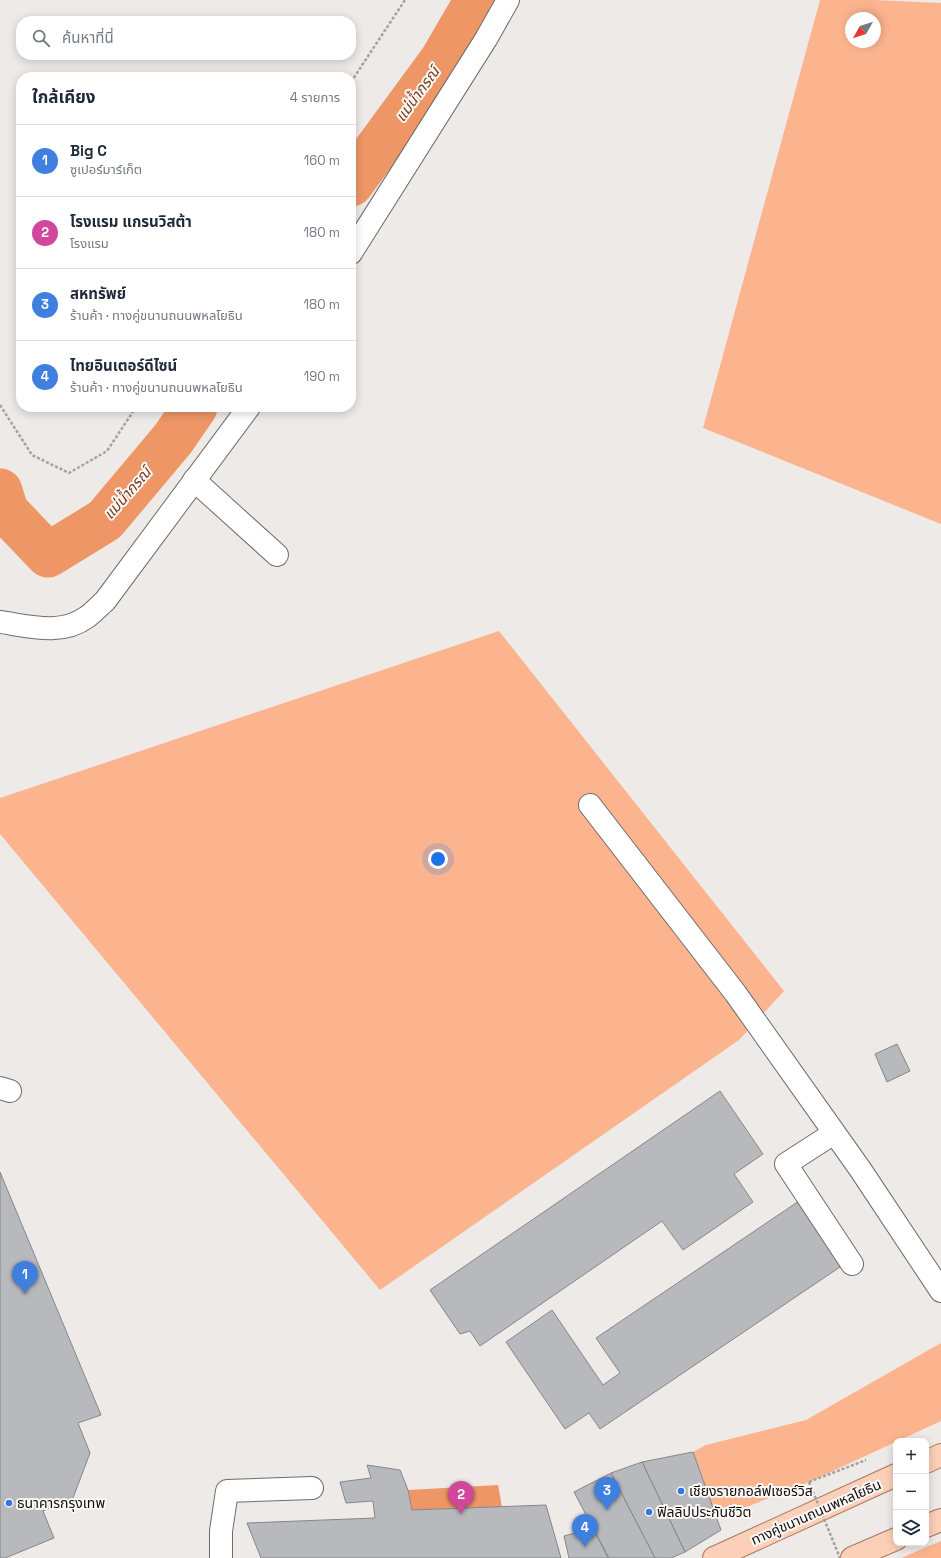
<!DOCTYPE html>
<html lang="th">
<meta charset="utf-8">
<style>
:root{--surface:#fff;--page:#f6f6f7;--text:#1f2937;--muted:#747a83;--line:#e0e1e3;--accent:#0b8043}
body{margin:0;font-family:"Space Grotesk","Noto Sans Thai",sans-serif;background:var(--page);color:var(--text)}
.controls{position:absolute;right:12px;bottom:12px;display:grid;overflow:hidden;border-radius:8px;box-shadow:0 2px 10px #0003}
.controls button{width:36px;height:36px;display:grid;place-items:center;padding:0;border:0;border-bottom:1px solid var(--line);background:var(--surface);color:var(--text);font:20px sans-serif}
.compass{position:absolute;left:845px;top:12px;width:36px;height:36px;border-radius:50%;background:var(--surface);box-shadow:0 2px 10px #0003;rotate:231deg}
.you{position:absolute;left:438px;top:859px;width:14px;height:14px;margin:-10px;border:3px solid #fff;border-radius:50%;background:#1a73e8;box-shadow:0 0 0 6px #1a73e833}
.badge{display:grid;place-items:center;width:26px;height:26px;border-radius:50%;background:var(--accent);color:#fff;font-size:13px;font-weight:700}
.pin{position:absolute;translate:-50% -33px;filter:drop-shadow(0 1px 2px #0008)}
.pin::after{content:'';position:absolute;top:21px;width:14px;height:12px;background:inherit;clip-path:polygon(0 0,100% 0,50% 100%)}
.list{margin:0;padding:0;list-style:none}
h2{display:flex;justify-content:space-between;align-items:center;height:52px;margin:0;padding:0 16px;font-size:17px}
h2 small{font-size:13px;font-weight:400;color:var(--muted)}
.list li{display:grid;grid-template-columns:26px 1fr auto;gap:12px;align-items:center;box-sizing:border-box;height:72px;padding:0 16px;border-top:1px solid var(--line)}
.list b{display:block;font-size:15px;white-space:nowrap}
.list p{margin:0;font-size:13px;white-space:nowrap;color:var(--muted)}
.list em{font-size:13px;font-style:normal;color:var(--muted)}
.icon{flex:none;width:22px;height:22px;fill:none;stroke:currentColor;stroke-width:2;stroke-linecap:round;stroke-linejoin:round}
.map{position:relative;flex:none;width:941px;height:1558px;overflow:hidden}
.search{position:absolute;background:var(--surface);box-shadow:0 2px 10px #0003;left:16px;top:16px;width:340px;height:44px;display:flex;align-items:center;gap:10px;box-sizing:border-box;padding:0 14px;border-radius:16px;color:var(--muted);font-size:15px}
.panel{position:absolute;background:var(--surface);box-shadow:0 2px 10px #0003;left:16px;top:72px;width:340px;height:340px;border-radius:16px}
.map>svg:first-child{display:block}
</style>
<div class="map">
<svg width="941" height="1558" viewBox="0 0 941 1558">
<rect width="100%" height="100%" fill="#edeae8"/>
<g fill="#fcb48f" fill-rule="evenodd">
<path d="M820,0H874L941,3V524L703,428ZM851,18H875V42H851Z"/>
<polygon points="499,631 784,991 739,1040 380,1290 0,834 0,798"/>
<polygon points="941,1343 941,1421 809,1482 717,1519 693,1452 706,1445 806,1420"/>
<polygon points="941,1541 941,1558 901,1558"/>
</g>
<polygon fill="#ee9666" points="498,1485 502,1507 412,1510 408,1490"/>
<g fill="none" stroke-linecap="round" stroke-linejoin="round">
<g stroke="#ee9666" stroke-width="45">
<polyline points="351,184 442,60 477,0"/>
<polyline points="0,491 6,511 48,555 105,520 173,439 195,407"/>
</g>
</g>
<g fill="#b7b9bc" stroke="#85878a">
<polygon points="897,1044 910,1071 887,1082 875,1054"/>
<polygon points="720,1091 763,1154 734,1174 753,1202 683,1250 662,1221 480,1346 470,1331 460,1334 430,1290"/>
<polygon points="0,1172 101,1415 78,1423 90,1453 73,1498 43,1511 54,1538 5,1558 0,1558"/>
<polygon points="799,1201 843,1265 600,1429 589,1413 565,1429 506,1342 552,1310 603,1385 620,1373 596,1338"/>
<polygon points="693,1452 721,1530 685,1552 642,1462"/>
<polygon points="642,1462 685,1552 671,1558 655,1558 611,1473"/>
<polygon points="367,1465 400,1470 408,1490 412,1510 546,1505 561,1558 261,1558 247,1523 375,1518 373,1501 346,1503 340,1482 371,1478"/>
<polygon points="611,1473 655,1558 609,1558 593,1528 574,1492"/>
<polygon points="593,1528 608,1558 569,1558 564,1536"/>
</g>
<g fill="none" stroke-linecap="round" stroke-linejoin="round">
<g stroke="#6f6c6a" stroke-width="24">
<g id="minor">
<polyline points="351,253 486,39 508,0"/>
<polyline points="194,480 277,555"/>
<path d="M0,622C29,626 61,636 87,617C93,613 99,606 105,601L249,407"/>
<polyline points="590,805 736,994 860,1169 941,1291"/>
<polyline points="0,1088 10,1091"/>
<polyline points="834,1133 786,1164 852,1264"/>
<polyline points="221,1558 221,1531 227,1491 312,1488"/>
</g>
</g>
<g stroke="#a8775d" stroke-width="24">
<g id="major">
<polyline points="926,1462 941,1455"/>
<polyline points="926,1526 941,1520"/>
<polyline points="714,1558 896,1475"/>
<polyline points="852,1558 896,1539"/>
</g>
</g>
<g stroke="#a4a2a0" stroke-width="2.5" stroke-dasharray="3 2" stroke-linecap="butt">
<polyline points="351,82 405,0"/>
<polyline points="0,405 32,455 69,473 107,451 136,407"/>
<polyline points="809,1482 866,1460"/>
</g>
<use href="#minor" stroke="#fff" stroke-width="22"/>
<use href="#major" stroke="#fccfb8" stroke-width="22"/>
<polyline stroke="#a4a2a0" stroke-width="2.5" stroke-dasharray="3 2" stroke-linecap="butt" points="809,1482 840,1558"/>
</g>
<g fill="#3078e5" stroke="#fbf7f5" stroke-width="1.5">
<circle cx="681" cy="1491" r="4"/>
<circle cx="9" cy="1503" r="4"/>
<circle cx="649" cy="1512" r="4"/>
</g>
<g text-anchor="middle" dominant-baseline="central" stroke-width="4" stroke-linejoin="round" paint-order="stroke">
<g font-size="14" fill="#0f0e0d" stroke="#fbf7f5" text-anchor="start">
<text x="689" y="1491">เชียงรายกอล์ฟเซอร์วิส</text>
<text x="17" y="1503">ธนาคารกรุงเทพ</text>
<text x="657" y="1512">ฟิลลิปประกันชีวิต</text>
</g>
<g font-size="14" fill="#0f0e0d" stroke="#fbf7f5">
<text transform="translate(816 1512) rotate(-24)">ทางคู่ขนานถนนพหลโยธิน</text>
</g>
<g font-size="15" font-style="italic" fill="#753b1a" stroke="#fbf7f5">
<text transform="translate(417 94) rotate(-54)">แม่น้ำกรณ์</text>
<text transform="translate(127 493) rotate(-49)">แม่น้ำกรณ์</text>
</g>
</g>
</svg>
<div class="controls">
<button>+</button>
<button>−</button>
<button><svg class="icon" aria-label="layers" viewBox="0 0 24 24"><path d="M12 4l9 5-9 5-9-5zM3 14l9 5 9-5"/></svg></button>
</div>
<svg class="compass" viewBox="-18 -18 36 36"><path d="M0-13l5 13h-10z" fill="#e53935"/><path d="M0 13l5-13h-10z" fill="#747a83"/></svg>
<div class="you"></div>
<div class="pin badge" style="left:25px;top:1294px;background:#3f7fe0">1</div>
<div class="pin badge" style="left:461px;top:1514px;background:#d1479c">2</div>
<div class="pin badge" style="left:607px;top:1510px;background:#3f7fe0">3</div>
<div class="pin badge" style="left:585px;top:1547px;background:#3f7fe0">4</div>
<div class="search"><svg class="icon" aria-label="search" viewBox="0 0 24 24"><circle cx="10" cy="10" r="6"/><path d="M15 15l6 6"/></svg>ค้นหาที่นี่</div>
<section class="panel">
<h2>ใกล้เคียง<small>4 รายการ</small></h2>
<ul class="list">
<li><span class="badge" style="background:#3f7fe0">1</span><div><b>Big C</b><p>ซูเปอร์มาร์เก็ต</p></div><em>160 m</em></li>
<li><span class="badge" style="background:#d1479c">2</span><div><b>โรงแรม แกรนวิสต้า</b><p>โรงแรม</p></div><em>180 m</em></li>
<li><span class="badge" style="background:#3f7fe0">3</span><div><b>สหทรัพย์</b><p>ร้านค้า · ทางคู่ขนานถนนพหลโยธิน</p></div><em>180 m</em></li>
<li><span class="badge" style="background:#3f7fe0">4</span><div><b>ไทยอินเตอร์ดีไซน์</b><p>ร้านค้า · ทางคู่ขนานถนนพหลโยธิน</p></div><em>190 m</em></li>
</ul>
</section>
</div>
